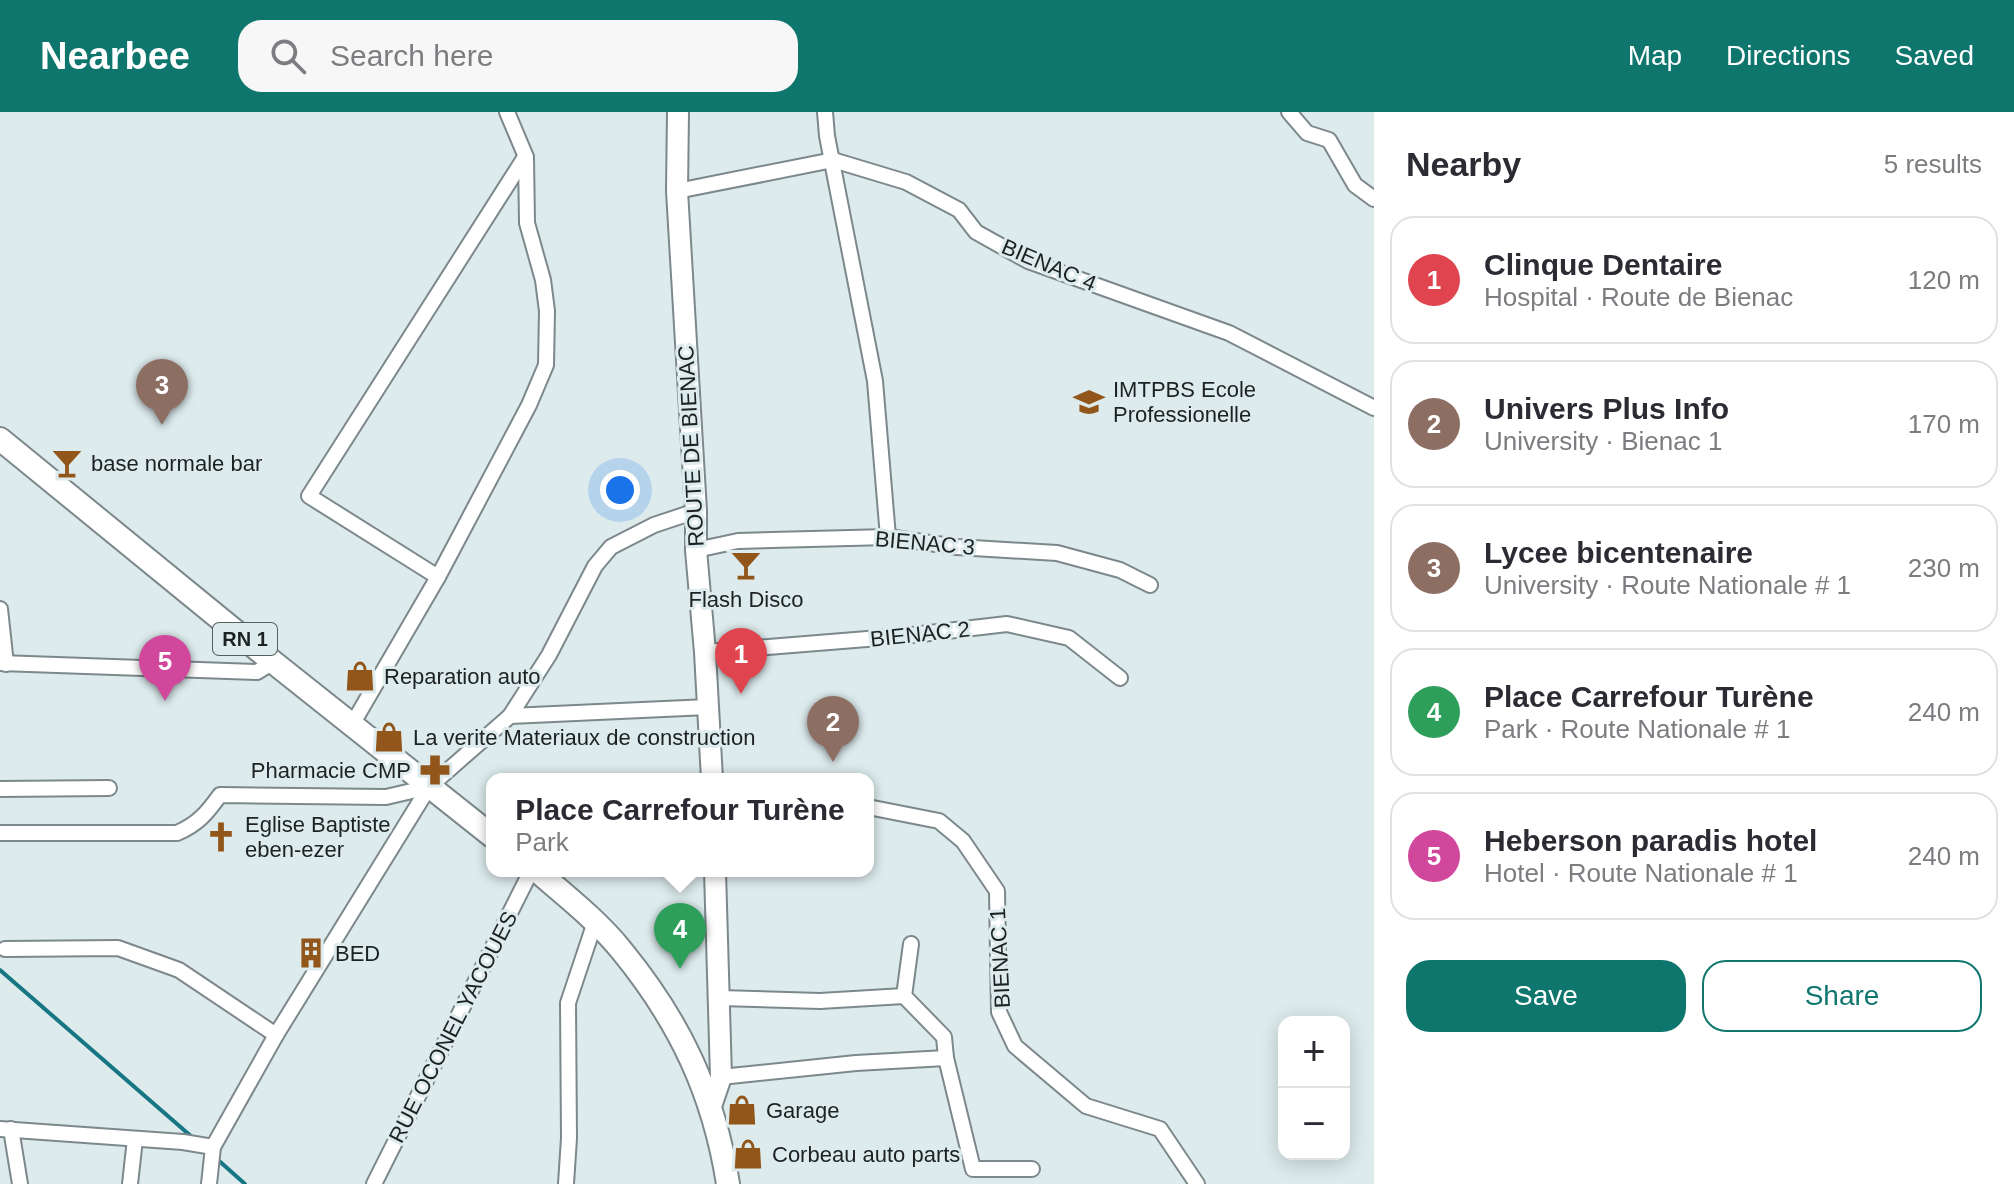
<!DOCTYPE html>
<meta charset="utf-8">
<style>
:root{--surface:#fff;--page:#f7f7f7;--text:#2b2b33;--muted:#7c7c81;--line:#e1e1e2;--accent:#0f766e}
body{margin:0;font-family:Arial,sans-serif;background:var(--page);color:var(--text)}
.controls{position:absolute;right:24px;bottom:24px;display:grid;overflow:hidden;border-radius:16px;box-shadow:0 4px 20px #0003}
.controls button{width:72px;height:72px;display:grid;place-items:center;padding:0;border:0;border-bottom:2px solid var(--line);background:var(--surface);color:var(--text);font:40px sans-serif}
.you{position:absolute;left:620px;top:378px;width:28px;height:28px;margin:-20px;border:6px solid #fff;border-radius:50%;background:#1a73e8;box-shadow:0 0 0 12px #1a73e833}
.badge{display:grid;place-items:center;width:52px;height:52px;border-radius:50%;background:var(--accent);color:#fff;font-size:26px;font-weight:700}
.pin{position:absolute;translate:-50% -66px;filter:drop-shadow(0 2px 4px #0008)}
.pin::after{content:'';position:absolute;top:42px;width:28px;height:24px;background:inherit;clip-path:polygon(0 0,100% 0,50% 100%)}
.popup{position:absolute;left:486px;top:661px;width:388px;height:104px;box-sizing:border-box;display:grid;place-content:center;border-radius:16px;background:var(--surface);filter:drop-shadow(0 2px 6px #0005);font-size:26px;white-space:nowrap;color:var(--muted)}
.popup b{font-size:30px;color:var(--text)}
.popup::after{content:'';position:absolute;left:50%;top:100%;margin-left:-16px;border:16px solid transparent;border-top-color:var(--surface)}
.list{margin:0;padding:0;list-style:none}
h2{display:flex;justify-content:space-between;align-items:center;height:104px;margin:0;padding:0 32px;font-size:34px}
h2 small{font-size:26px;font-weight:400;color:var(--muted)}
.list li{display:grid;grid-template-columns:52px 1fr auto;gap:24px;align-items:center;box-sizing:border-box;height:128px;margin:0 16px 16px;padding:0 16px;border:2px solid var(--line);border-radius:24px}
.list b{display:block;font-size:30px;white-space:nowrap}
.list p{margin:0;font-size:26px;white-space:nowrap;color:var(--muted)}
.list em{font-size:26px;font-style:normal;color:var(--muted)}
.actions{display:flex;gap:16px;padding:24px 32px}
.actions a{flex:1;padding:18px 0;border:2px solid var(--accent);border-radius:24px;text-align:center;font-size:28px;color:var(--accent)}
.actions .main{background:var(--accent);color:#fff}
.icon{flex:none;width:44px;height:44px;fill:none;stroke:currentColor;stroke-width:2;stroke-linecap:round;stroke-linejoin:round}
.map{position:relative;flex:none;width:1374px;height:1072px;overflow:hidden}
header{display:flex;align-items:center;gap:48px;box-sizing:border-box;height:112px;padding:0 40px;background:var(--accent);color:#fff}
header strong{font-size:38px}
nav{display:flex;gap:44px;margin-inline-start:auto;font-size:28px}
.search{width:560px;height:72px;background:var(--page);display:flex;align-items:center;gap:20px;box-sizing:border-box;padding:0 28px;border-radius:24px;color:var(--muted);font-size:30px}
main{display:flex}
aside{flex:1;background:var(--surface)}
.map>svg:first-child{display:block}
</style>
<header>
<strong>Nearbee</strong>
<div class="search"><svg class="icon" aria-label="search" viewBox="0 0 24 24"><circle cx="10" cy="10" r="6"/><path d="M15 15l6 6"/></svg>Search here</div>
<nav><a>Map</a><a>Directions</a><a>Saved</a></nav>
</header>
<main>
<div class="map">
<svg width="1374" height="1072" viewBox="0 0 1374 1072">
<rect width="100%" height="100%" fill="#ddebed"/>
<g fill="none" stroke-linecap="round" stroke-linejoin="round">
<g stroke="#167683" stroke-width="4">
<polyline points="0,858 192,1025"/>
<polyline points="217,1047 245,1072"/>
</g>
<g stroke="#7c888b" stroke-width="18">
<g id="minor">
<polyline points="825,0 827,24 875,269 888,425"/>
<polyline points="1289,0 1307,21 1329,28 1355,73 1374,87"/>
<polyline points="677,79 833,48 906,70 959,98 976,120 1028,149 1229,221 1374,296"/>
<polyline points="696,438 738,429 888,425 957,435 1057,441 1120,458 1150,473"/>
<polyline points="438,465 309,384 525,45"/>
<polyline points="0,497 6,552"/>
<polyline points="705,540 904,524 1007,512 1069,526 1120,566"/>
<polyline points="0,551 257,560 273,550"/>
<polyline points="510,604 708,595"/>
<polyline points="353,611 438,465 529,293 546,253 547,199 543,168 527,111 526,45 507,0"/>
<polyline points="0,677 109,676"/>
<polyline points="868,695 939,709 963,729 997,779 999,900 1015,934 1086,994 1160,1017 1197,1072"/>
<path d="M0,721H177C198,712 207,701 220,683L386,685L429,675"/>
<polyline points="911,832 904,884 944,925 946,946 973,1057 1032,1057"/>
<polyline points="5,837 118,836 179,858 276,923"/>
<polyline points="719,886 820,889 904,884"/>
<polyline points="721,965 856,951 946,946"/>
<polyline points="0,1017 183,1030 213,1035"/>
<polyline points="11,1017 20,1072"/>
<polyline points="130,1072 135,1027"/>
<polyline points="209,1072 213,1035 276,923 429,675 510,604 549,543 595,454 611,435 654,413 696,399"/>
<polyline points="374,1072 531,759"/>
<polyline points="566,1072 569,1026 568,891 595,810"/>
</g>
</g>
<g stroke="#7c888b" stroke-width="24">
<g id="secondary">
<polyline points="678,0 677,79 696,399 696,438 705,540 712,667"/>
<polyline points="711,994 721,965 715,759"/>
</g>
</g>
<g stroke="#7c888b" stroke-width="26">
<g id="primary">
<polyline points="0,327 273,550 492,724"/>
<path d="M537,759C566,784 598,809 622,839C680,910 714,982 728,1072"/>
</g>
</g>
<use href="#minor" stroke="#fff" stroke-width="14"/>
<use href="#secondary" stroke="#fff" stroke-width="20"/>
<use href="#primary" stroke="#fff" stroke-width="22"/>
</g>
<defs>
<g id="university-bare" transform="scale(2.4)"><path d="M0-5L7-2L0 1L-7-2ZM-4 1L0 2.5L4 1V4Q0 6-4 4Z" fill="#93561a" stroke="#ddebed" stroke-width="2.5" paint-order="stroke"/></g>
<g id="bar-bare" transform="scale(2.4)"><path d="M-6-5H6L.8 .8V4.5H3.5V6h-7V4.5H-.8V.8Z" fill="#93561a" stroke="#ddebed" stroke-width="2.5" paint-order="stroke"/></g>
<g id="shop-bare" transform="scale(2.4)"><path d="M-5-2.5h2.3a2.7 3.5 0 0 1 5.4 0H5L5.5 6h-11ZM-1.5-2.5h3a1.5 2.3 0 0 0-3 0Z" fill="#93561a" stroke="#ddebed" stroke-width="2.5" paint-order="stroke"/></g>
<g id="pharmacy-bare" transform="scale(2.4)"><path d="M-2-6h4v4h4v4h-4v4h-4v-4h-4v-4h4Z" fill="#93561a" stroke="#ddebed" stroke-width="2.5" paint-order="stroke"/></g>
<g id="church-bare" transform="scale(2.4)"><path d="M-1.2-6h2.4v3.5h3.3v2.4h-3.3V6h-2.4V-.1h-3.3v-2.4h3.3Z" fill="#93561a" stroke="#ddebed" stroke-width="2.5" paint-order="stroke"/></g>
<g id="building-bare" transform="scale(2.4)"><path d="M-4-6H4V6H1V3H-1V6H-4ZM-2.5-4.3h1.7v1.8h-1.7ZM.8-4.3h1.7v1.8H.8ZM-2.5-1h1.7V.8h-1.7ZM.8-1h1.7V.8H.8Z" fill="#93561a" stroke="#ddebed" stroke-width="2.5" paint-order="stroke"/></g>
</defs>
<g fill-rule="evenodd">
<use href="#university-bare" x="1089" y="290"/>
<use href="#bar-bare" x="67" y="351"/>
<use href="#bar-bare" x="746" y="453"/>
<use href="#shop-bare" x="360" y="564"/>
<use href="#shop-bare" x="389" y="625"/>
<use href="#pharmacy-bare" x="435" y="658"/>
<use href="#church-bare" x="221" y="725"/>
<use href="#building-bare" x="311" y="841"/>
<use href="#shop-bare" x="742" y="998"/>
<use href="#shop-bare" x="748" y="1042"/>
</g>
<g text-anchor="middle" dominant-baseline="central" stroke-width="6" stroke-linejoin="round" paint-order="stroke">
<rect fill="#ddebed" stroke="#565e5f" stroke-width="2" x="213" y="511" width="64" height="32" rx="6"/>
<g font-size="20" font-weight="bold" fill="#1c2122">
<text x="245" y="527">RN 1</text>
</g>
<g font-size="22" fill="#1c2122" stroke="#ddebed">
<text transform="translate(1049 153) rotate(23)">BIENAC 4</text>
<text transform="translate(691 334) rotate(-93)">ROUTE DE BIENAC</text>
<text transform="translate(925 431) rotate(5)">BIENAC 3</text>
<text transform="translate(920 522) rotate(-6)">BIENAC 2</text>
<text transform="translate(1000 846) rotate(-93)">BIENAC 1</text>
<text transform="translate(453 915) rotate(-63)">RUE OCONEL YACOUES</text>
</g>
<g font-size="22" fill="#1c2122" stroke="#ddebed" text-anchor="start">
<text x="1113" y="277">IMTPBS Ecole<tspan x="1113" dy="25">Professionelle</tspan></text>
<text x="91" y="351">base normale bar</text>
<text x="746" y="487" text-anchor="middle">Flash Disco</text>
<text x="384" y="564">Reparation auto</text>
<text x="413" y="625">La verite Materiaux de construction</text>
<text x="411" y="658" text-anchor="end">Pharmacie CMP</text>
<text x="245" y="712">Eglise Baptiste<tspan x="245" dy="25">eben-ezer</tspan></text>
<text x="335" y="841">BED</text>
<text x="766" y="998">Garage</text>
<text x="772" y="1042">Corbeau auto parts</text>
</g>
</g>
</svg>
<div class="controls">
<button>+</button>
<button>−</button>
</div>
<div class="you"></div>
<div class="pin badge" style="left:741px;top:582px;background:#e0444e">1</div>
<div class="pin badge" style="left:833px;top:650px;background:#8d6e63">2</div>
<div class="pin badge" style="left:162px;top:313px;background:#8d6e63">3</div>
<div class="pin badge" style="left:680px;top:857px;background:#2e9e5b">4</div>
<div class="popup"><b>Place Carrefour Turène</b>Park</div>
<div class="pin badge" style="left:165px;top:589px;background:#d1479c">5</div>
</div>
<aside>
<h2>Nearby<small>5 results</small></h2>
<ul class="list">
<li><span class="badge" style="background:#e0444e">1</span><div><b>Clinque Dentaire</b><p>Hospital · Route de Bienac</p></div><em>120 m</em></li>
<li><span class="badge" style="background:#8d6e63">2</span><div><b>Univers Plus Info</b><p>University · Bienac 1</p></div><em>170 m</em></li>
<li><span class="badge" style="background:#8d6e63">3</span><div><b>Lycee bicentenaire</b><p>University · Route Nationale # 1</p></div><em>230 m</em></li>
<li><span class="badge" style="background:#2e9e5b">4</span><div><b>Place Carrefour Turène</b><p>Park · Route Nationale # 1</p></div><em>240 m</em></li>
<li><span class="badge" style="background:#d1479c">5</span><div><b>Heberson paradis hotel</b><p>Hotel · Route Nationale # 1</p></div><em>240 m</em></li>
</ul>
<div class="actions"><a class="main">Save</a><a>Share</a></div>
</aside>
</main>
